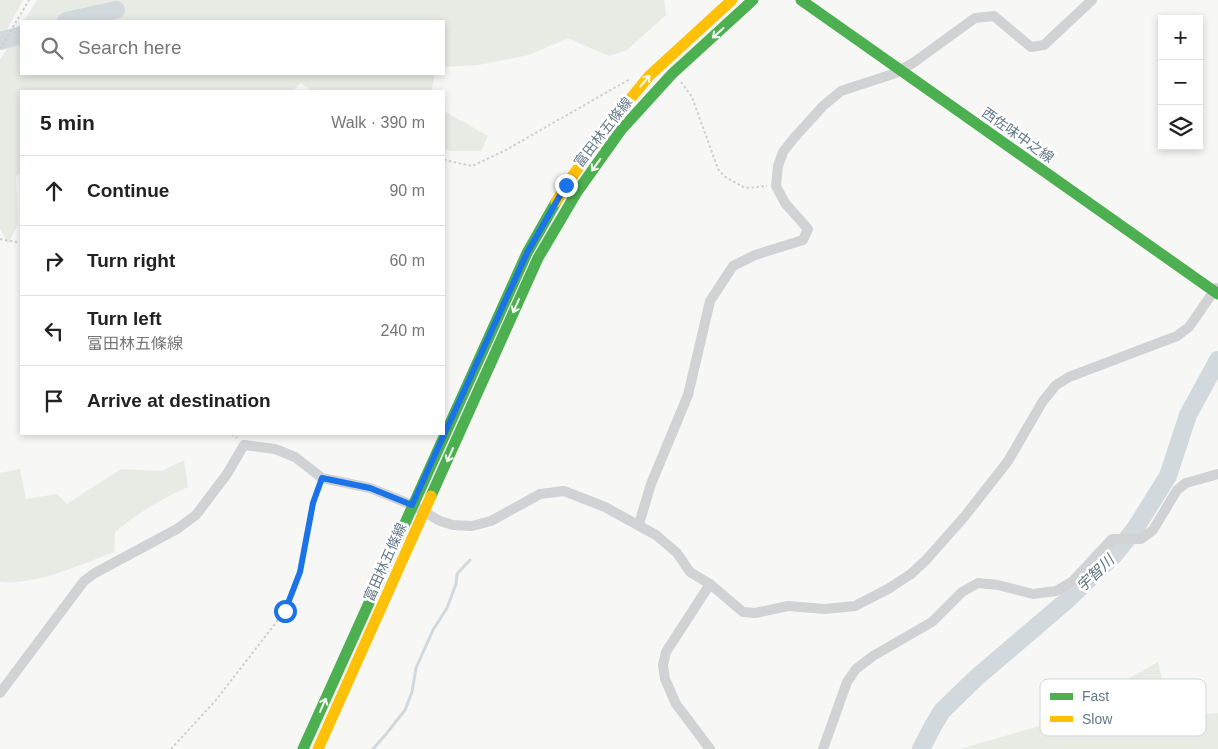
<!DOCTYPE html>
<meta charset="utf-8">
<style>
:root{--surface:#fff;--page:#f2f2f2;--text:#222;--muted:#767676;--line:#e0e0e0}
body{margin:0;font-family:Helvetica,"Noto Sans JP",sans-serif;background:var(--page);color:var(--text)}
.controls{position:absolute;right:15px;top:15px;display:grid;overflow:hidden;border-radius:0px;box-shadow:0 2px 8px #0003}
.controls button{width:45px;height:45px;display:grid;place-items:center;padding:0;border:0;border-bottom:1px solid var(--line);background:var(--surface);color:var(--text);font:25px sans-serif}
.stop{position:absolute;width:15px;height:15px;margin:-11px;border:4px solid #1a73e8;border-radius:50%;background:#fff}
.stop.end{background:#1a73e8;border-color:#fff;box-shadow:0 1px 5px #0008}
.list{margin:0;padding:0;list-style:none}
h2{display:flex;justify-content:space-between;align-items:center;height:65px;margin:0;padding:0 20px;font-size:21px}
h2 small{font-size:16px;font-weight:400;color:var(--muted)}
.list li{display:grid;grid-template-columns:32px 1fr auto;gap:15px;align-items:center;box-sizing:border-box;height:70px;padding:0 20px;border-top:1px solid var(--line)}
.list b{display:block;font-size:19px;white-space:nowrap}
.list p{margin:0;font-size:16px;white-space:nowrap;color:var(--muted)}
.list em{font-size:16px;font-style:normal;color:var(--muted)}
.icon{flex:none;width:28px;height:28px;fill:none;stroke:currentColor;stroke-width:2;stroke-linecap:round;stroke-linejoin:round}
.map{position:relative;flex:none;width:1218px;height:749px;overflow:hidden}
.search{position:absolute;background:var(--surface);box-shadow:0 2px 8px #0003;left:20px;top:20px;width:425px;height:55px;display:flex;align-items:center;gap:12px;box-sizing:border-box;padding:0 18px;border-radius:0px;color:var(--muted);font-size:19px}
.panel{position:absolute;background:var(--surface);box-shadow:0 2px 8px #0003;left:20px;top:90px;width:425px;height:345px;border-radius:0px}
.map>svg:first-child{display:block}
</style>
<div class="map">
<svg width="1218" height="749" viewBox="0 0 1218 749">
<rect width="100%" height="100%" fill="#f7f7f6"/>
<g fill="#e7ebe4">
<polygon points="0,0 23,0 0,43"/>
<polygon points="37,0 664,0 666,15 627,50 609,56 568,38 529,55 478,65 444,67 444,21 24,21"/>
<polygon points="21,26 21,74 435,74 432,88 432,91 312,91 301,83 292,91 21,91 21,173 16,176 18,224 8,244 0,228 0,60"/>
<polygon points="444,111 488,136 481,151 451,151 444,149"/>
<path d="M184,460L188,487C161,499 138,513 115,532L114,552C82,564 34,586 0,582V473L20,469L26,499L57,494L67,504L121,469L162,471Z"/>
<polygon points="1158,662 1171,716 1218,713 1218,749 960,749 1043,725 1098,727 1104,693"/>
</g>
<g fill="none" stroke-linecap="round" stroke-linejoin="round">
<polyline stroke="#d1d9dc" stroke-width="3" points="373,749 387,733 405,710 412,692 416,668 433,630 447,608 456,584 457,574 470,560"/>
<g stroke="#d1d9dc" stroke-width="18">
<polyline points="66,21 116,10"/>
<polyline points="0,41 21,35"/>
<polyline points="921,749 933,726 942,711 976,678 1065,602 1114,555 1135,529 1168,476 1188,415 1218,360"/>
</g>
<g stroke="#cdcfd0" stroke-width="2" stroke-dasharray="2.5 2.5" stroke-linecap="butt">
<polyline points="0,49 29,0"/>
<polyline points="681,82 692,97 718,169 724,176 745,188 767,186"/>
<polyline points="444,160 472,166 504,151 630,79"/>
<polyline points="0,239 21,243"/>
<polyline points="232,434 237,438"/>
<polyline points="171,749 216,700 285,611 300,572 313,503 319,488"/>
</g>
<g stroke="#d1d2d3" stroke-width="10">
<polyline points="639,524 651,484 688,395 710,301 733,266 755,255 803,240 808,229 785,203 776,186 778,166 783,152 794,138 823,106 841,91 893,74 913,63 975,18 994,16 1031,47 1044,45 1092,0"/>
<polyline points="710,584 666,652 663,665 665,679 676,704 710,749"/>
<polyline points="0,693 84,581 95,573 177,529 196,515 227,474 244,445 275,449 295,457 322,478 370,488 412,505 440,521 453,525 472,526 491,521 540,494 564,491 605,507 656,535 677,553 690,572 710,584 743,612 755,613 788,606 825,609 855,606 888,589 911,574 926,560 965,516 1008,461 1043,401 1056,385 1069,377 1177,336 1189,327 1216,288"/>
<polyline points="823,749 847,682 856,669 873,656 932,622 962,592 978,583 998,585 1033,594 1056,591 1073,581 1112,539 1141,539 1153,530 1177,490 1186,483 1218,474"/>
</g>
<g stroke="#4caf50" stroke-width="11">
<polyline points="801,0 1218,294"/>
<polyline points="431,496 538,258 577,192 621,130 672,74 753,0"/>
<polyline points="303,749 527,253 556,202"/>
</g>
<g stroke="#ffc107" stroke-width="11">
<polyline points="556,202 566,185 609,125 649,76 732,0"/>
<polyline points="318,749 431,496"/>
</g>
</g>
<defs><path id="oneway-shaft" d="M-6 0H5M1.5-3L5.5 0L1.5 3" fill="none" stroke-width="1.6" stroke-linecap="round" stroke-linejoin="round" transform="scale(1.25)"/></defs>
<g stroke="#f6fbf6">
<use href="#oneway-shaft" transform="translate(718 33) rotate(138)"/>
<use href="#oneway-shaft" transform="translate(645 81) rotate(-49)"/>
<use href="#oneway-shaft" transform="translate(596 165) rotate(126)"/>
<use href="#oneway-shaft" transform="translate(516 306) rotate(114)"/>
<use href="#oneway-shaft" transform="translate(450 455) rotate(114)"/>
<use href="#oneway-shaft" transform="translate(323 705) rotate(-66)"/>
</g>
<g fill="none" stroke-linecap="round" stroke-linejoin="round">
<polyline stroke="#1a73e8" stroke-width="6" points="285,611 300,572 313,503 322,478 370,488 412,505 527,253 566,185"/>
</g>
<g text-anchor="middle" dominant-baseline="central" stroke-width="5" stroke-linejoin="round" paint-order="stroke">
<g font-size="14" fill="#657989" stroke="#fff">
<text transform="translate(603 132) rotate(-52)">富田林五條線</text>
<text transform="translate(1018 135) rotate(35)">西佐味中之線</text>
<text transform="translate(385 562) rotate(-66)">富田林五條線</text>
</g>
<g font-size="15" font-style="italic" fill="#5c747d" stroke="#fff">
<text transform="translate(1095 573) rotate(-44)">宇智川</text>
</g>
</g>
<rect x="1040" y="679" width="166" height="57" rx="8" fill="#fff" stroke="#d1d7dc" stroke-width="1"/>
<rect x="1050" y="693" width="23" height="7" fill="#4caf50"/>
<rect x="1050" y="716" width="23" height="6" fill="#ffc107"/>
<g font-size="14" fill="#657989">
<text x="1082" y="701">Fast</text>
<text x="1082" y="724">Slow</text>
</g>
</svg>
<div class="controls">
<button>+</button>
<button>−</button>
<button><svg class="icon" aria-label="layers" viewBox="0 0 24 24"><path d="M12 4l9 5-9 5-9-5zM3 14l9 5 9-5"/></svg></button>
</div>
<div class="stop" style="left:285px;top:611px"></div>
<div class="stop end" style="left:566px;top:185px"></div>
<div class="search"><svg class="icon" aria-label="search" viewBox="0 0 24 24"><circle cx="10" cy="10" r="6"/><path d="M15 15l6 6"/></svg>Search here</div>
<section class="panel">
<h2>5 min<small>Walk · 390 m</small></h2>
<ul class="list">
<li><svg class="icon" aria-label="ahead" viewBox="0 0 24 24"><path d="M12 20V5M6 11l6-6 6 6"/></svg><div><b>Continue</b></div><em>90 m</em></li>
<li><svg class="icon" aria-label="right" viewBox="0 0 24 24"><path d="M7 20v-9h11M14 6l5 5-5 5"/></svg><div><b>Turn right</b></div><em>60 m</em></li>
<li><svg class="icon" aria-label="left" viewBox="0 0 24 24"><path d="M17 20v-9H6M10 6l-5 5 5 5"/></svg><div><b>Turn left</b><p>富田林五條線</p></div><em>240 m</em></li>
<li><svg class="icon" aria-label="arrive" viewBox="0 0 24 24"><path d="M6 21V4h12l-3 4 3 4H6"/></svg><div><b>Arrive at destination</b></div></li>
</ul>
</section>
</div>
